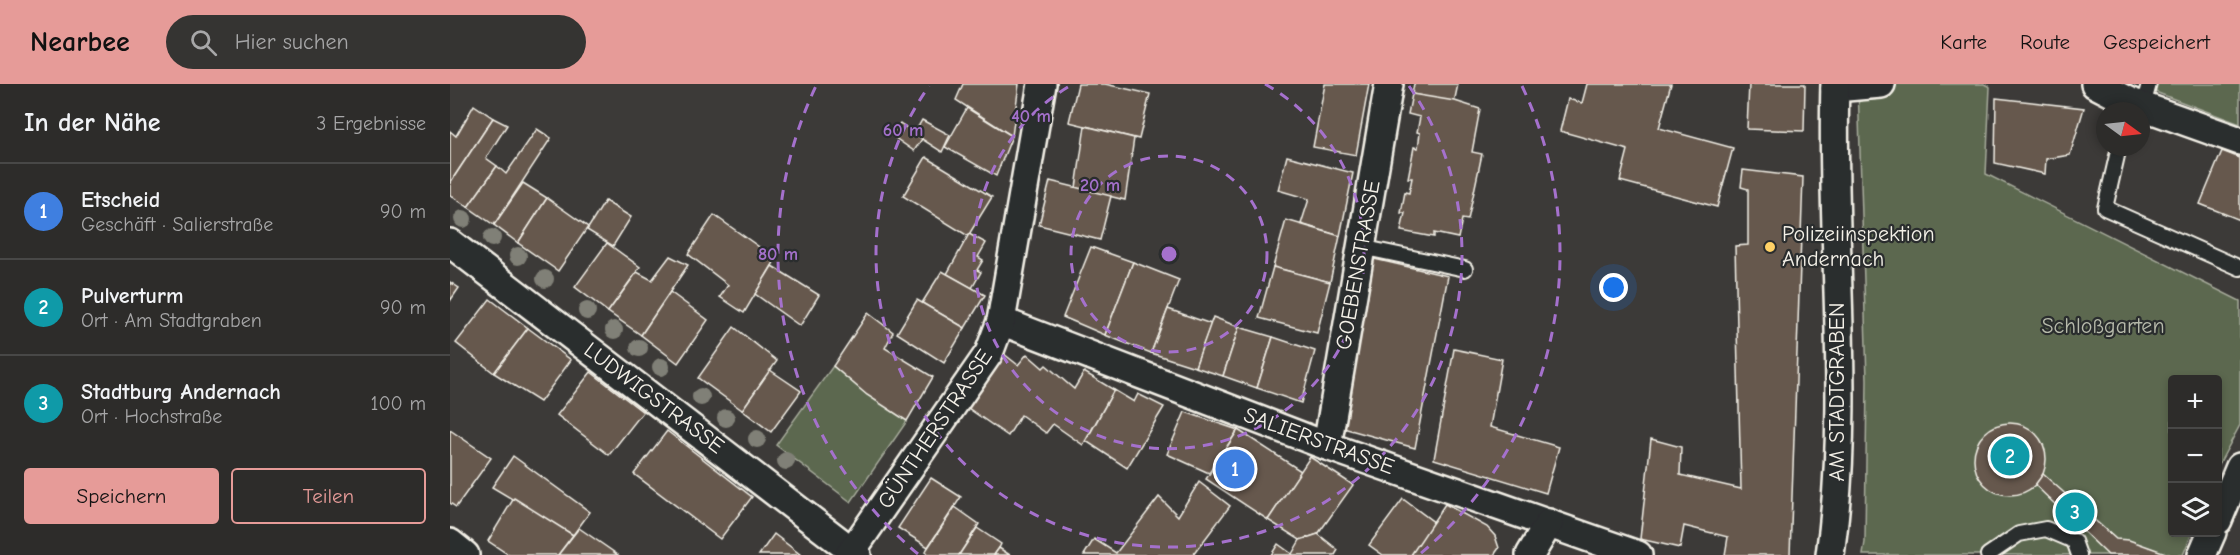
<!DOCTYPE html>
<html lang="de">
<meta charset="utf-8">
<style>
:root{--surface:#2d2c2a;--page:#353432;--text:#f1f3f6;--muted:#a7a7a8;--line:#484847;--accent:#e69b98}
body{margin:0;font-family:"Comic Neue",sans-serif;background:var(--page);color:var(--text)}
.controls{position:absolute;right:18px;bottom:18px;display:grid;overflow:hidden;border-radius:6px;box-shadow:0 3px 9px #0003}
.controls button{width:54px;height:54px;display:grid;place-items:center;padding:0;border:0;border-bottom:2px solid var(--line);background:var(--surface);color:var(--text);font:30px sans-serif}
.compass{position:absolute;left:1646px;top:18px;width:54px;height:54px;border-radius:50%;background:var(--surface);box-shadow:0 3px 9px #0003;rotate:105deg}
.you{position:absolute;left:1164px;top:204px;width:21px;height:21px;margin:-15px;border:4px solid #fff;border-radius:50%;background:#1a73e8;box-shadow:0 0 0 9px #1a73e833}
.badge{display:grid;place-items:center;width:39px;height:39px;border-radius:50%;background:var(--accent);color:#fff;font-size:20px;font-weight:700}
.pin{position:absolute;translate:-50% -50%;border:3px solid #fff;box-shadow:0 2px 6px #0006}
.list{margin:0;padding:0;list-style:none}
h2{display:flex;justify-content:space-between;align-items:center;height:78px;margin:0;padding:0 24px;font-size:26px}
h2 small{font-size:20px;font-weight:400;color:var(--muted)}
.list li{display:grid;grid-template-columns:39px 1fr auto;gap:18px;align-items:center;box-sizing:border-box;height:96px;padding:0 24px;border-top:2px solid var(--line)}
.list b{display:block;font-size:22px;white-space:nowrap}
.list p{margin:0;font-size:20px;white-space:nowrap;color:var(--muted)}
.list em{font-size:20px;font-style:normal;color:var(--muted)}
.actions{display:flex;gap:12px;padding:18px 24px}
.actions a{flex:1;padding:14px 0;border:2px solid var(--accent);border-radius:6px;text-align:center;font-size:21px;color:var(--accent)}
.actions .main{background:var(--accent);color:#111}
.icon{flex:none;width:33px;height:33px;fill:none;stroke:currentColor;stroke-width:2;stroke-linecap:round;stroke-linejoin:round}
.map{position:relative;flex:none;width:1790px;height:471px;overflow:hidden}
header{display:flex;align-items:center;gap:36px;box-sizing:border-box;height:84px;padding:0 30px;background:var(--accent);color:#111}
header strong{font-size:28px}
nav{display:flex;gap:33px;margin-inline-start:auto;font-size:21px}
.search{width:420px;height:54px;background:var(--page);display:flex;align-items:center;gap:15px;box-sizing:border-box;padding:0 21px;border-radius:33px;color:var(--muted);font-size:22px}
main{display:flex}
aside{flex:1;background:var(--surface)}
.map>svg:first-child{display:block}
</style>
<header>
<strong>Nearbee</strong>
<div class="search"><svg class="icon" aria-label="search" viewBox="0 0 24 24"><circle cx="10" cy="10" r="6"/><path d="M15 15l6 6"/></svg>Hier suchen</div>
<nav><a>Karte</a><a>Route</a><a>Gespeichert</a></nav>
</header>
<main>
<aside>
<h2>In der Nähe<small>3 Ergebnisse</small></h2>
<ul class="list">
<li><span class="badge" style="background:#3f7fe0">1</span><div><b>Etscheid</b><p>Geschäft · Salierstraße</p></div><em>90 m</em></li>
<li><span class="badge" style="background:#0f9aa8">2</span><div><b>Pulverturm</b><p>Ort · Am Stadtgraben</p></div><em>90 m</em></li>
<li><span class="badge" style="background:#0f9aa8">3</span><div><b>Stadtburg Andernach</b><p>Ort · Hochstraße</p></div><em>100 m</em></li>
</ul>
<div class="actions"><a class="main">Speichern</a><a>Teilen</a></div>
</aside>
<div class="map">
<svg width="1790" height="471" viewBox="0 0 1790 471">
<rect width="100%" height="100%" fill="#3c3a38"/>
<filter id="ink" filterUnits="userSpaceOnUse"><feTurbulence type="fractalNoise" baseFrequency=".0167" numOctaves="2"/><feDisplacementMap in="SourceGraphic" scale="12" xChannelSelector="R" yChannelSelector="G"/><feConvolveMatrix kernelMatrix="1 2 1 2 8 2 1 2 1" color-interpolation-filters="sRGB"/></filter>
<g filter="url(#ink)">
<g fill="#5b6850" stroke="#a8ac9c" stroke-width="1.5">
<polygon points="1408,0 1534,0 1540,3 1536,90 1790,217 1790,341 1768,382 1768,296 1722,296 1722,448 1742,449 1733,471 1413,471 1415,458 1417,296"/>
<polygon points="1701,0 1790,0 1790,40 1700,6"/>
<polygon points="383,282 417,311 457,337 401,418 326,361"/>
</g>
<g fill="#66584e" stroke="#f4f1e8" stroke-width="1.5">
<polygon points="513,0 569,0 562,52 506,16"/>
<polygon points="628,0 655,0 700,10 689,55 619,38"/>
<polygon points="875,0 919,0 906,71 863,63"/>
<polygon points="964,0 1008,0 1004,19 962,10"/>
<polygon points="1137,0 1221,0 1209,44 1283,64 1267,123 1170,97 1178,66 1110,47 1118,15 1132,19"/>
<polygon points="1299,0 1355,0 1354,47 1297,45"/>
<polygon points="962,10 1005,17 1030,25 1022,68 1032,70 1018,136 1012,135 1008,154 984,149 984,153 951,147 955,129 951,129 955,108 959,109 962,94 958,94 964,63 968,64 970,49 967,48 970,33 958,30"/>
<polygon points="1546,14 1634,24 1620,71 1596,75 1595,90 1545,79"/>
<polygon points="24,21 43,34 0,99 0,47 6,52"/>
<polygon points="517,24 562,52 546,92 495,63"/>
<polygon points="43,34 57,41 36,74 47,82 18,123 0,111 0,99"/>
<polygon points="472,36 500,51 492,68 464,50"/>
<polygon points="450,39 472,55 464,67 441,51"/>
<polygon points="635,42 684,54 675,116 626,104"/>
<polygon points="87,45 101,54 44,141 18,123 47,82 56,90"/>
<polygon points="1772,67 1790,74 1790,136 1750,120"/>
<polygon points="837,72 903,89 890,152 851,140 859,115 828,106"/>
<polygon points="476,73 542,113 518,152 453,112"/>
<polygon points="1293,86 1353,93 1340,471 1275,471 1278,453 1234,442 1230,464 1190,455 1201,355 1231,363 1230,391 1291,405 1285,162 1298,161 1298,105 1291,103"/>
<polygon points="600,97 661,112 650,156 589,141"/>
<polygon points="73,99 97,114 68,159 44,141"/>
<polygon points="97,114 138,143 108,187 68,159"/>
<polygon points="155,117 181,133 163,162 137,146"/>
<polygon points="264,131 326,175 294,229 270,213 278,201 238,170"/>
<polygon points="836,136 890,152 880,198 823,183"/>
<polygon points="519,150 536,159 528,173 533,176 527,186 531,188 522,204 497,190"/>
<polygon points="157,159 190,183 158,228 125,203"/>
<polygon points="641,163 683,178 655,251 613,233"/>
<polygon points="220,172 238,181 191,251 158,228 187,188 202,196"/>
<polygon points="920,174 998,192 965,364 893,344"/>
<polygon points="683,178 729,196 701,269 655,251"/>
<polygon points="322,182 369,211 350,242 305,210"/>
<polygon points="823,183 880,198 867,249 809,234"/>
<polygon points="492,187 535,211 515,244 472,219"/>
<polygon points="0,198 9,204 0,217"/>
<polygon points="220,208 258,236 228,279 191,251"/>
<polygon points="40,215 78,244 44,289 6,259"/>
<polygon points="467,216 515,244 494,279 447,249"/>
<polygon points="718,225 761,240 745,283 701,269"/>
<polygon points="418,229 443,248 435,264 483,293 457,337 417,311 383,282"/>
<polygon points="763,233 789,243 773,292 745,283"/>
<polygon points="284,243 327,277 292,326 248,294"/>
<polygon points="789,243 823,253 807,304 773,292"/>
<polygon points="78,244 121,276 90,318 44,289"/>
<polygon points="823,253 865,267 851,319 807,304"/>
<polygon points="1004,265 1052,275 1040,343 1109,363 1096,409 984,375"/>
<polygon points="554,270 568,281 577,270 593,284 596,281 624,305 634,288 664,306 633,361 603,340 596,349 571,331 558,352 518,324"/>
<polygon points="320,286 351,307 321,348 292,326"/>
<polygon points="141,288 193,328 159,371 107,331"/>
<polygon points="664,306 684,318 688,310 714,323 677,384 636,357"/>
<polygon points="735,328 788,346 759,389 717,370"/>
<circle cx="1560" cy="375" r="36"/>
<polygon points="0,346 41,374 6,423 0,419"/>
<polygon points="788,346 851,387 818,436 756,395"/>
<polygon points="217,347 302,413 270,455 184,390"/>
<polygon points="63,372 140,428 123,451 42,403"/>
<polygon points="860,373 903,401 868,450 850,456 818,436"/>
<polygon points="1593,390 1666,455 1679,456 1721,471 1658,471 1585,401"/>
<polygon points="481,394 511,413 478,463 448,444"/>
<polygon points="749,398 780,422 743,471 634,471 644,455 666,469 709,413 728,432"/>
<polygon points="64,414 123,451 108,471 59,471 38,457"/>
<polygon points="953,415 985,439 961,471 933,471 919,461"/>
<polygon points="995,420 1037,443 1045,452 1049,464 1044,471 961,471"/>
<polygon points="505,423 529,440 509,471 479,471 475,468"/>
<polygon points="129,444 168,471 108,471"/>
<polygon points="527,444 551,460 549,464 544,471 509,471"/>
<polygon points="324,450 351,471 309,471"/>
<polygon points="868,450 888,466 885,471 821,471 828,460 842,470 850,456"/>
<polygon points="549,464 560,471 544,471"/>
</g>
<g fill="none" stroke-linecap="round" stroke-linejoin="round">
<g stroke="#f4f1e8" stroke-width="18">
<g id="service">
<polyline points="1693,22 1699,0"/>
<polyline points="1669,63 1655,124 1790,184"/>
<polyline points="911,163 1015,185"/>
<polyline points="1538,471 1569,450 1596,445 1624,457 1629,471"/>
</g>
</g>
<g stroke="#f4f1e8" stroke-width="32">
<g id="minor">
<polyline points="1645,0 1678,17 1790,57"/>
<polyline points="1385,4 1431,0"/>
<polyline points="0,159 407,471"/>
<polyline points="551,237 877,362 1188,471"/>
<polyline points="877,362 939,0"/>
<polyline points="1768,436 1790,383"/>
<polyline points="0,459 15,471"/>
<polyline points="399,471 539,269 551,237 592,0"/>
<polyline points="1080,471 1099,439"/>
<path d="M1380,471C1402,315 1380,157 1385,0"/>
<polyline points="1752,471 1762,448"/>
</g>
</g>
<use href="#service" stroke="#2a2d2e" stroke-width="14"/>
<use href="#minor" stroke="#2a2d2e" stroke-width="27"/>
</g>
<g fill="#808077">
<circle cx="13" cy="135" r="9"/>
<circle cx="42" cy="154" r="9"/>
<circle cx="68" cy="172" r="9"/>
<circle cx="95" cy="195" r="9"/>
<circle cx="137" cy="227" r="9"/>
<circle cx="164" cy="246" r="9"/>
<circle cx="189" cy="264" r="9"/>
<circle cx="211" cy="283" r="9"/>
<circle cx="251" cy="313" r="9"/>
<circle cx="276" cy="334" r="9"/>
<circle cx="307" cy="355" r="9"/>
<circle cx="336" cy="377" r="9"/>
</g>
</g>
<g fill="none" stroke="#a571cd" stroke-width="3" stroke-dasharray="10 8">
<circle cx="719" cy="170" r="98"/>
<path d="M815 0A195 195 0 1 1 623 0"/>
<path d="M959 2A293 293 0 1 1 479 2"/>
<path d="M468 470A391 391 0 0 1 366 2M1072 2A391 391 0 0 1 970 470"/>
</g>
<circle fill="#ffd166" stroke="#2a2d2e" stroke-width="2" cx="1320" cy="163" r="6"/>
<g text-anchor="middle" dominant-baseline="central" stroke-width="4.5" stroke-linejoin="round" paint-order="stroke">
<g font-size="22" fill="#f4f1e8" stroke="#2a2d2e" text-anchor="start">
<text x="1332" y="150">Polizeiinspektion<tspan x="1332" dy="25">Andernach</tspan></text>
</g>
<g font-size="22" fill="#f4f1e8" stroke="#2a2d2e">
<text transform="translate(908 181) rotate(-80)">GOEBENSTRASSE</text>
<text transform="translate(1387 308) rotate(-90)">AM STADTGRABEN</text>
<text transform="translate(204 314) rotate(37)">LUDWIGSTRASSE</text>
<text transform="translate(485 345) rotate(-56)">GÜNTHERSTRASSE</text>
<text transform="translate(869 357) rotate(20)">SALIERSTRASSE</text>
</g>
<g font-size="22" fill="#b7baab" stroke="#2a2d2e">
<text x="1653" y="242">Schloßgarten</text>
</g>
</g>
<circle cx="719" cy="170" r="9" fill="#a571cd" stroke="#2a2d2e" stroke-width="3"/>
<g font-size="18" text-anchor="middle" font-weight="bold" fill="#a571cd" stroke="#2a2d2e" stroke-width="4.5" stroke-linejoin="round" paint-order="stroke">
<text x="581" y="38">40 m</text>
<text x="453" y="52">60 m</text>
<text x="650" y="107">20 m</text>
<text x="328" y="176">80 m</text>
</g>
</svg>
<div class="controls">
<button>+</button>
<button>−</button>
<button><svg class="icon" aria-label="layers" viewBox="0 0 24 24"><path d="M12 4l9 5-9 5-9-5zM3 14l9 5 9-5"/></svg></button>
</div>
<svg class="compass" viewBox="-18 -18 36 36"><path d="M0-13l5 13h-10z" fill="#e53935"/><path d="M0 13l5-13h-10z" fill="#a7a7a8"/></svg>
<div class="you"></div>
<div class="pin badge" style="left:785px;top:385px;background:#3f7fe0">1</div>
<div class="pin badge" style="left:1560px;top:372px;background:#0f9aa8">2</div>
<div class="pin badge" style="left:1625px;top:428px;background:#0f9aa8">3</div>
</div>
</main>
